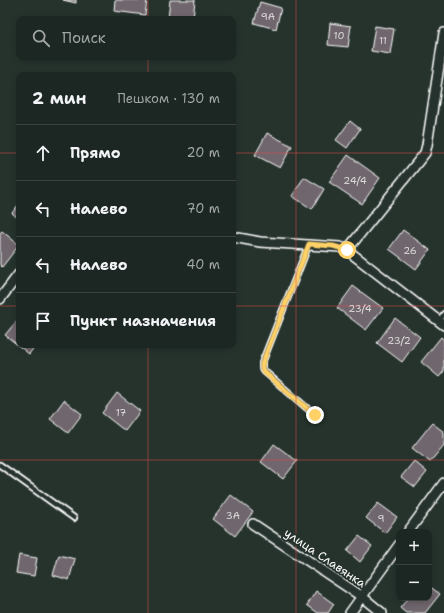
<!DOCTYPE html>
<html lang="ru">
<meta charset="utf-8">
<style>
:root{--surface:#1c2622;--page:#29322f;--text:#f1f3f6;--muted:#a0a5a5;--line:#3a4340}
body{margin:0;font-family:"Shantell Sans",sans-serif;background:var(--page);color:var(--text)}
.controls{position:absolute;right:12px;bottom:12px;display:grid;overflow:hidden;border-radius:8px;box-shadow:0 2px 6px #0003}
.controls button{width:36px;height:36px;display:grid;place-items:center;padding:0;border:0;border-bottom:1px solid var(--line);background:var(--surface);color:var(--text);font:20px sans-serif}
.stop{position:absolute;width:12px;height:12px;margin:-9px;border:3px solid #ffd166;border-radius:50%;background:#fff}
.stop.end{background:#ffd166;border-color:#fff;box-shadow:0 1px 4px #0008}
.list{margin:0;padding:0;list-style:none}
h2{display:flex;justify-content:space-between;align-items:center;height:52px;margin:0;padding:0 16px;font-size:17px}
h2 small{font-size:13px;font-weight:400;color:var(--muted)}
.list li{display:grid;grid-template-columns:26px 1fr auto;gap:12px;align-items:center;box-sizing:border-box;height:56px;padding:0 16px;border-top:1px solid var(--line)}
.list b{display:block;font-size:15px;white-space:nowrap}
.list em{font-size:13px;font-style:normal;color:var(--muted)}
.icon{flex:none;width:22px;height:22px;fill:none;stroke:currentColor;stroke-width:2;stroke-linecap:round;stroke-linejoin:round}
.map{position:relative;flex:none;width:444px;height:613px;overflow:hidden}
.search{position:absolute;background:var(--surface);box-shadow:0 2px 6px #0003;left:16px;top:16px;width:220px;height:44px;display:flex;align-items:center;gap:10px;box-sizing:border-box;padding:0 14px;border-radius:8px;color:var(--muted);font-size:15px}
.panel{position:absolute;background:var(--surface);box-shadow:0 2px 6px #0003;left:16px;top:72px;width:220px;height:276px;border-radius:8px}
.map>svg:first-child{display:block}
</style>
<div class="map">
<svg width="444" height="613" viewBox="0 0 444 613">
<rect width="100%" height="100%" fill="#26332d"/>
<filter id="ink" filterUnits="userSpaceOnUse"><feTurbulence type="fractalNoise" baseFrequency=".025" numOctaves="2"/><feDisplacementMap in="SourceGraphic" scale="8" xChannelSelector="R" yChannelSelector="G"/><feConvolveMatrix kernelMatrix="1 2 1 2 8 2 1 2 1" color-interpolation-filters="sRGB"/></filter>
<g filter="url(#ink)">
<g fill="#6f666d" stroke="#fff">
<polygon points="63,0 76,0 76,3"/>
<polygon points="115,0 147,0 145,15 114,11"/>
<polygon points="170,0 195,0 193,19 168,19"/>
<polygon points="260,2 281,8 276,29 254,23"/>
<polygon points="330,23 351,26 348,47 328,45"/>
<polygon points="375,26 394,29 390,54 371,51"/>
<polygon points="350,121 360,129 347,148 336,140"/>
<polygon points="267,133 292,146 280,168 255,155"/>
<polygon points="348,155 380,178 362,204 329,182"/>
<polygon points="304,177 324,189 312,209 292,196"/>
<polygon points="19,204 19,219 12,213"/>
<polygon points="403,230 430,250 416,269 389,249"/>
<polygon points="2,231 19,245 2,267 0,265 0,233"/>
<polygon points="353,286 383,308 366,330 337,308"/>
<polygon points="19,318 19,345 36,345 29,354 5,335"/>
<polygon points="395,318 420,337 402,362 377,343"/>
<polygon points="441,337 444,340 444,371 439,377 421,362"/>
<polygon points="117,393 140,411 125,431 102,413"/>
<polygon points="64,400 82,414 68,433 50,419"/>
<polygon points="432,423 444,432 444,445 430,462 412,448"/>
<polygon points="274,444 297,461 283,479 261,462"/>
<polygon points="414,461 427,472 415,487 401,477"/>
<polygon points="231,495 253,512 235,536 213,519"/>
<polygon points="378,503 397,517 385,533 366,518"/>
<polygon points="359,536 372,546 360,562 347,551"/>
<polygon points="19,555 37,558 34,576 16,573"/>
<polygon points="59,555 75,559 69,580 53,575"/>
<polygon points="429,586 440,594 425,613 406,613 400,608 408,598 429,598"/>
<polygon points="316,591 334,604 328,613 318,613 307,605"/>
</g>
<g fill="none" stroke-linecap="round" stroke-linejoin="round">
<g stroke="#fff" stroke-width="8">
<g id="service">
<polyline points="309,244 262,363 262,368 265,372 315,415"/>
<polyline points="439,321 444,314"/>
<polyline points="0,465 74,518"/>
</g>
</g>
<g stroke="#fff" stroke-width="12">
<g id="minor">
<polyline points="233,237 260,242 340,247 347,250 444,325"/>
<polyline points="347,250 425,153 427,145 444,33"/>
<polyline points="0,299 19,274"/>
<polyline points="253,524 361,596 382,613"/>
<polyline points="408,532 444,483"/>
<polyline points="350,613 399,545"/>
</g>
</g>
<use href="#service" stroke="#26332d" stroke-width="4.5"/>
<use href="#minor" stroke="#26332d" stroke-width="9"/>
</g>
</g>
<g fill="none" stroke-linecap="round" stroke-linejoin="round" filter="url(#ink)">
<polyline stroke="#ffd166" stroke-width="5" points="315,415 264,372 262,368 262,364 309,244 333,246 347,250"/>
</g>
<path fill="none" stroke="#dc4848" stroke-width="1" stroke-opacity="0.55" d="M148,0V19M296,0V613M148,57V75M0,153H19M233,153H444M0,306H19M233,306H444M148,345V613M0,460H444"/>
<g text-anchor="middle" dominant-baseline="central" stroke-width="4" stroke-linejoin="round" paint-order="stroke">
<g font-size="10" fill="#dbd9da">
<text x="268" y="16">9А</text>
<text x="339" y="35">10</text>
<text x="383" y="40">11</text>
<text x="355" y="180">24/4</text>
<text x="410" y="250">26</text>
<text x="360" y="308">23/4</text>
<text x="399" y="340">23/2</text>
<text x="121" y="412">17</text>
<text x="233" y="515">3А</text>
<text x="381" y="518">9</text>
</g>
<g font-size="12" fill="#fff" stroke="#26332d">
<text transform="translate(325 558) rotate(34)">улица Славянка</text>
</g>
</g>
</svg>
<div class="controls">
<button>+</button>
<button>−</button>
</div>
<div class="stop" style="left:347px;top:250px"></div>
<div class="stop end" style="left:315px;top:415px"></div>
<div class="search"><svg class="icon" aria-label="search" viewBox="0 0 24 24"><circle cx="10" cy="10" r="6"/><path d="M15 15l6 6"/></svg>Поиск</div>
<section class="panel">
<h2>2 мин<small>Пешком · 130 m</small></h2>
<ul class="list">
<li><svg class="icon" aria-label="ahead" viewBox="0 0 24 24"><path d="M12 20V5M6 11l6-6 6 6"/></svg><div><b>Прямо</b></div><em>20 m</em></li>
<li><svg class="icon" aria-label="left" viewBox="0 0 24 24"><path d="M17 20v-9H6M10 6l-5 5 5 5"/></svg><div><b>Налево</b></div><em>70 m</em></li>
<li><svg class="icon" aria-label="left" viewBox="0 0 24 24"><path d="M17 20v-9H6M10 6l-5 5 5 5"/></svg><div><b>Налево</b></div><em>40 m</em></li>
<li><svg class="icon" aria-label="arrive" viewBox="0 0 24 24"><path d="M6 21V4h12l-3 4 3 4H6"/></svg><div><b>Пункт назначения</b></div></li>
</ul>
</section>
</div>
